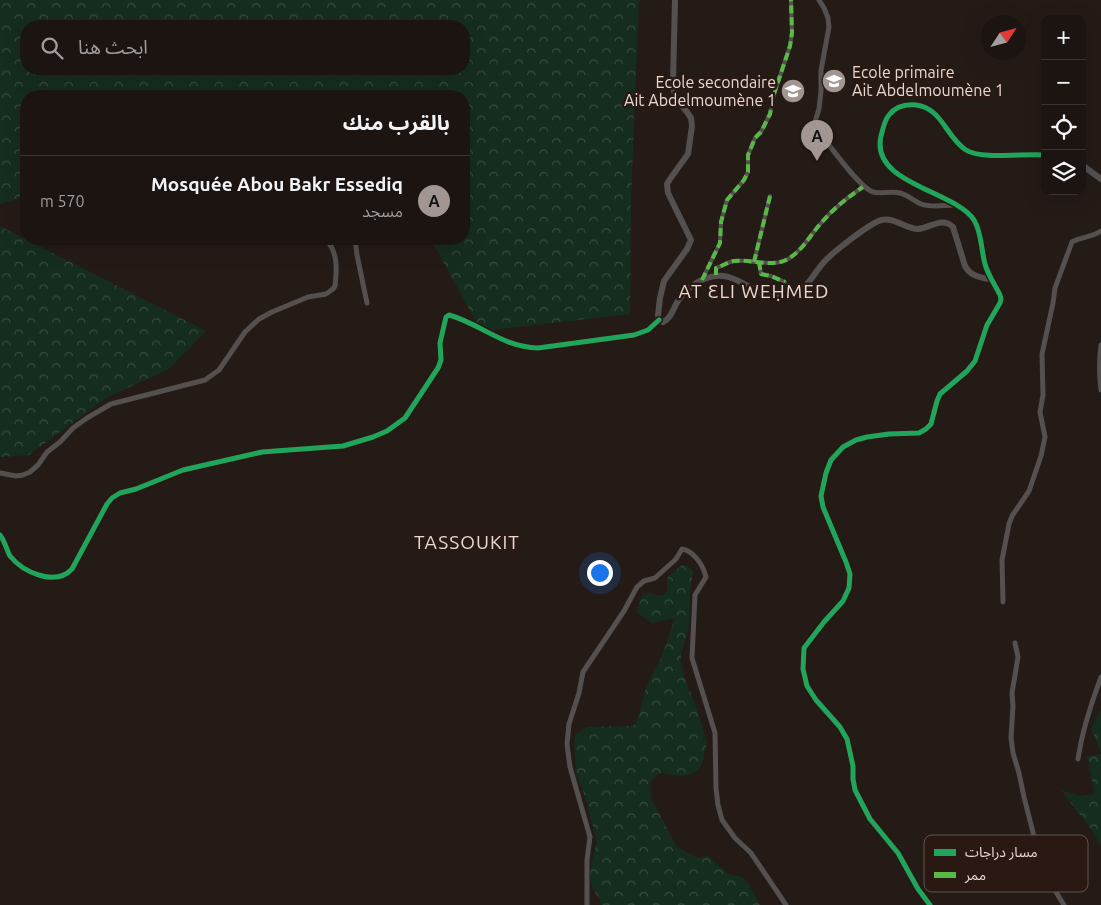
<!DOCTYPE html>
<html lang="ar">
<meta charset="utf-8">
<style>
:root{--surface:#1b1411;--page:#241d1a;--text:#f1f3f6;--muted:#a09e9f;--line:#393331;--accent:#a19692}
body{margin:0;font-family:Ubuntu,"Noto Sans Arabic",sans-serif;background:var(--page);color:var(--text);direction:rtl}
.controls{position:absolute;right:15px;top:15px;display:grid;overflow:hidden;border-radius:10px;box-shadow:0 5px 20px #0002}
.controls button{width:45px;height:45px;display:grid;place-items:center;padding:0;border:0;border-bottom:1px solid var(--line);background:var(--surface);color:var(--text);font:25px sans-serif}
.compass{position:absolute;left:981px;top:15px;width:45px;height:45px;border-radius:50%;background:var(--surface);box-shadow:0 5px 20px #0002;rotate:54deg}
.you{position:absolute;left:599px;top:572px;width:18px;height:18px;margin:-12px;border:4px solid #fff;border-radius:50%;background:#1a73e8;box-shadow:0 0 0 8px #1a73e833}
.badge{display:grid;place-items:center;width:32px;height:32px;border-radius:50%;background:var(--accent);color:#111;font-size:16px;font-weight:700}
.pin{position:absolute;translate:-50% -41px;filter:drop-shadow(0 1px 2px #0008)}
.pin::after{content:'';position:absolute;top:26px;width:18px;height:15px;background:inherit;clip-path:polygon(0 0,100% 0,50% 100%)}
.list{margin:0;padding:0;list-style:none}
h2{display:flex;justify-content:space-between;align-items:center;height:65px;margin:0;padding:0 20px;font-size:21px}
h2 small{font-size:16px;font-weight:400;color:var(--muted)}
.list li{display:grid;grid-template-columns:32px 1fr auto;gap:15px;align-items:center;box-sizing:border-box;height:90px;padding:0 20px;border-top:1px solid var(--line)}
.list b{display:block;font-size:19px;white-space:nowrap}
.list p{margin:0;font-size:16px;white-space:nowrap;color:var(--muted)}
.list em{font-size:16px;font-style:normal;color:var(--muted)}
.icon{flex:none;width:28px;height:28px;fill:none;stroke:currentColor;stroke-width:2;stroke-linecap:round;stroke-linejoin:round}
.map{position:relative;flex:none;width:1101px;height:905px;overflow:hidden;direction:ltr}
.search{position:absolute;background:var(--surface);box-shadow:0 5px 20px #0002;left:20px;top:20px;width:450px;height:55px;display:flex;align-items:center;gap:12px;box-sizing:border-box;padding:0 18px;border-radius:20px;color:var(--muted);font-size:19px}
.panel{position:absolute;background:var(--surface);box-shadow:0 5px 20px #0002;left:20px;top:90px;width:450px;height:155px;border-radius:20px;direction:rtl}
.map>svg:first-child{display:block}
</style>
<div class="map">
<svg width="1101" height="905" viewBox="0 0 1101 905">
<defs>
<pattern id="forest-crowns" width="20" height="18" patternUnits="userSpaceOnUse" patternTransform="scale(1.25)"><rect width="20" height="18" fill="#152d1f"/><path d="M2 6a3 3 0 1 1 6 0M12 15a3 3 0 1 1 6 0" fill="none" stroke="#374b3f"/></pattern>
</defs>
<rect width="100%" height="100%" fill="#241b17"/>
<g fill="url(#forest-crowns)" fill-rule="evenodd">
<path d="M0,0H639L631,198L630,314L481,331L431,239H464V96H26V196L0,204ZM26,26H464V69H26Z"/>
<polygon points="0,226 206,331 169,369 106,398 29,455 0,457"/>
<polygon points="682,565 688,566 693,571 690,592 689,627 681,654 681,661 684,676 697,709 707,743 702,764 698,770 692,774 679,776 665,773 659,774 653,778 650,784 651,798 676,846 695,857 701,858 707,855 723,870 728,874 742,877 747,881 760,905 601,905 600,900 593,889 590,877 591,864 597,842 585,797 576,773 574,741 576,734 587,727 633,726 637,721 646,688 663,653 675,618 652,623 636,612 643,594 649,593 663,596 667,591 667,578"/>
<polygon points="1101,710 1101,753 1091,728"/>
<polygon points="1101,754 1101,845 1090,828 1061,790 1080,796 1095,794 1087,757"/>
</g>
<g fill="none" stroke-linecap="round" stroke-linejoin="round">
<g stroke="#54504f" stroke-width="4">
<polyline points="754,262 770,196"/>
<polyline points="759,262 761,274 771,276 785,282"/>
<path d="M716,275V268C722,266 728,262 734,261C752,259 772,268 788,259C804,249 810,235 822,222C834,208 848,197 863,187"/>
<polyline points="702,280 720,243 721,222 727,200 744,180 748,172 748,155 755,138 761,132 770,114 774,94 790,46 792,33 791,0"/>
</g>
<g stroke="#54504f" stroke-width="5">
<path d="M819,0L824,8L828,18L829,27L821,70V91L819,109L814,125C825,139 858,187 873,192C881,194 891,191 900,193C908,195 914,201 921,204C931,208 945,205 956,205"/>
<polyline points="355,239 357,255 367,303"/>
<path d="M1101,345C1099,360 1099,375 1101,390"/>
<path d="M0,473L16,476L23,475L30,472L38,465L47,452L60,442L73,428L87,418L111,404L205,380L219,370L245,332L259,319L272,312L308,297L326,294L333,289L335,286C337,269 338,253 326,239"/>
<path d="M0,535C5,541 6,549 10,556C23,572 55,587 72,569L107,504L112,498L120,493L136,489L183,470L262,452L343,446L373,437L387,431L405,418L438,368L441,360L440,343L446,317L449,315C481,324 502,347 538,348L634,335L648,330L659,320"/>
<path d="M1003,602L1002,560L1009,524L1012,516L1029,491L1041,456L1045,437L1040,412L1043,395L1042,354L1053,303L1055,288L1072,242C1083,236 1090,238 1101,231"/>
<polyline points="1015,643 1018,657 1012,693 1013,706 1011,738 1013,753 1019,773 1024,797 1041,864 1054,889 1064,905"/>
<path d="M1078,759C1082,731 1091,704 1101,677"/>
<path d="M587,905V860L590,837L570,767L567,744L569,724L579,693L583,672L624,611L637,587L644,581L655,578L676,559L682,549C694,551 703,565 706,577L695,595L692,658L715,733L716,788L718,805L722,820L735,838L751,853L786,905"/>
</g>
<g stroke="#54504f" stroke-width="6">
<path d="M675,0L673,82L674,91L677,100L687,112L691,118L692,126L688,154L670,179L667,184L668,193L691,240L687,249L664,281L660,298L658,315L659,320L663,322C672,318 673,308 678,301C684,292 694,283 704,279C737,264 756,304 785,296C809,290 809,279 824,262C832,253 871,222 882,220C894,217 906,229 918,229C930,228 943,216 953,227L965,266C971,277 981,277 992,280"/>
<polyline points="1082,165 1101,179"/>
<path d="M930,905L918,889L898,853L870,819L855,790L853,779V766L847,739L840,727L816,700L807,686L803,669L804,648L824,622L843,601L849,588L850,574L846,562L823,507L821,496L826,473L831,460L843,447L856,440L867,437L889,434L919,433L926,429L931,424L937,401L940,394L967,371L975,361L987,325L1000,303L1001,299L1000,295C995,285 988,275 985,264C981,250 982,233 974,220C954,190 870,184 881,136C883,129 884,121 889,115C896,106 905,104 916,105C942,108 946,137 966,150C981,160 1025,153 1045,155"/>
</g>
<g stroke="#58b947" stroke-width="4" stroke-dasharray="8 4" stroke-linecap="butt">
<polyline points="754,262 770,196"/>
<polyline points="759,262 761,274 771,276 785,282"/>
<path d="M716,275V268C722,266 728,262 734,261C752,259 772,268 788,259C804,249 810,235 822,222C834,208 848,197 863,187"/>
<polyline points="702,280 720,243 721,222 727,200 744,180 748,172 748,155 755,138 761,132 770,114 774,94 790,46 792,33 791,0"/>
</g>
<g stroke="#291912" stroke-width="8">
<g id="cycleway">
<path d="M0,535C5,541 6,549 10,556C23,572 55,587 72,569L107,504L112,498L120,493L136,489L183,470L262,452L343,446L373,437L387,431L405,418L438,368L441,360L440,343L446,317L449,315C481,324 502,347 538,348L634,335L648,330L659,320"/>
<path d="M930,905L918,889L898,853L870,819L855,790L853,779V766L847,739L840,727L816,700L807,686L803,669L804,648L824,622L843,601L849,588L850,574L846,562L823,507L821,496L826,473L831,460L843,447L856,440L867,437L889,434L919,433L926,429L931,424L937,401L940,394L967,371L975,361L987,325L1000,303L1001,299L1000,295C995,285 988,275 985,264C981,250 982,233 974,220C954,190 870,184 881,136C883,129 884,121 889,115C896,106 905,104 916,105C942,108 946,137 966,150C981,160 1025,153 1045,155"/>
</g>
</g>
<use href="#cycleway" stroke="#20a55d" stroke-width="5"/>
</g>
<defs>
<g id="school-disc" transform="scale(1.25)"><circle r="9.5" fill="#a19692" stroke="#291912"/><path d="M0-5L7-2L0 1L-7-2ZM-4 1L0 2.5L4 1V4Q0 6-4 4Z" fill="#fff"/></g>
</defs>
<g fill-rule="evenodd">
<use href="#school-disc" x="834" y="81"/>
<use href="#school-disc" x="793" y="91"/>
</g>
<g text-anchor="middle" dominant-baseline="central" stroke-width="5" stroke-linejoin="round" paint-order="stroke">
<g font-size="16" fill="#e5d9d4" stroke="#291912" text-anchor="start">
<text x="852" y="72">Ecole primaire<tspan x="852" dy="18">Ait Abdelmoumène 1</tspan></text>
<text x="776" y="82" text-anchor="end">Ecole secondaire<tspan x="776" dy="18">Ait Abdelmoumène 1</tspan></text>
</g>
<g font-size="19" letter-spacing="1" fill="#e5d9d4" stroke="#291912">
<text x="754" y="291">AT ƐLI WEḤMED</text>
<text x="467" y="542">TASSOUKIT</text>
</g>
</g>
<rect x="924" y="835" width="164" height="57" rx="8" fill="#291912" stroke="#61534c" stroke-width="1"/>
<rect x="934" y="849" width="22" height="7" fill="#20a55d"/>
<rect x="934" y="872" width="22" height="6" fill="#58b947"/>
<g font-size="14" fill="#e5d9d4">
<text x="965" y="857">مسار دراجات</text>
<text x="965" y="880">ممر</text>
</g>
</svg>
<div class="controls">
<button>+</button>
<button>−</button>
<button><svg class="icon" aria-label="locate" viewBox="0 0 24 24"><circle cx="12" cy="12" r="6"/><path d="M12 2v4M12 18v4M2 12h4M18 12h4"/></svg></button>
<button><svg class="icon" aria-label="layers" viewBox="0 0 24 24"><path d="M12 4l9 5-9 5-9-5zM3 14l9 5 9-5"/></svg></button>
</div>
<svg class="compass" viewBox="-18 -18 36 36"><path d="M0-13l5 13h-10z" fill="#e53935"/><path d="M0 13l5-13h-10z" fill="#a09e9f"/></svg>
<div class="you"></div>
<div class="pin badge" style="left:817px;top:161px">A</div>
<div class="search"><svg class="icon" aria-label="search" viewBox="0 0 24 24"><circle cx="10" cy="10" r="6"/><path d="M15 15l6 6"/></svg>ابحث هنا</div>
<section class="panel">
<h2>بالقرب منك<small></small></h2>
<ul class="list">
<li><span class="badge">A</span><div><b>Mosquée Abou Bakr Essediq</b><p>مسجد</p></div><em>570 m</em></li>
</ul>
</section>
</div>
